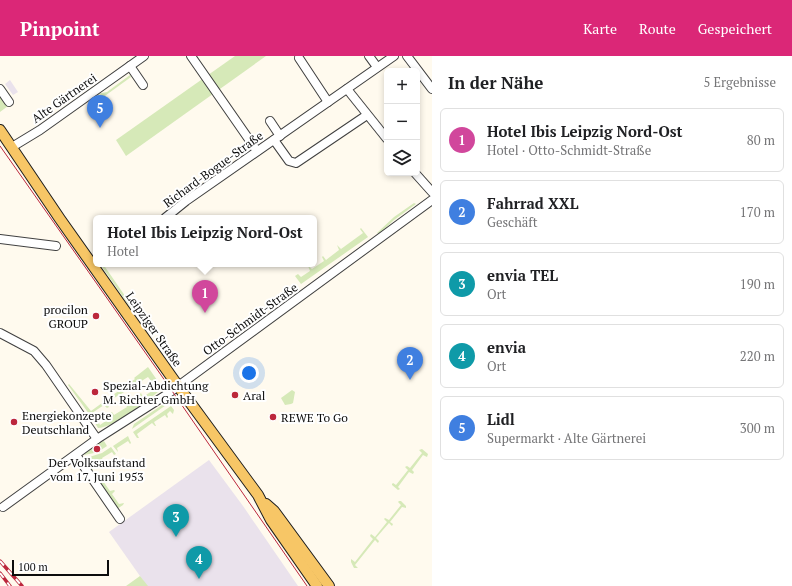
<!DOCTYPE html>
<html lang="de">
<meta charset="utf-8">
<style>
:root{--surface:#fff;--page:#f6f6f6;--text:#202124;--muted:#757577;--line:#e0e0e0;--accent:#db2777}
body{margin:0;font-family:"PT Serif",serif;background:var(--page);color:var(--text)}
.controls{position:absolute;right:12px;top:12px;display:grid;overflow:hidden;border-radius:6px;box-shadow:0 2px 6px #0003}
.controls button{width:36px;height:36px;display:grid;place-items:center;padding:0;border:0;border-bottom:1px solid var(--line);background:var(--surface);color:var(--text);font:20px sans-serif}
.scale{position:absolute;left:12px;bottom:10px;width:97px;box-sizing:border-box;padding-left:4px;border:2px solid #0d0d0d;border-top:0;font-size:11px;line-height:14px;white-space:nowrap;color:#0d0d0d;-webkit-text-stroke:3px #fff;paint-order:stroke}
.you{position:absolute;left:249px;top:317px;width:14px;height:14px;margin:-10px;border:3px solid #fff;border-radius:50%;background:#1a73e8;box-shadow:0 0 0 6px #1a73e833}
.badge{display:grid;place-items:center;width:26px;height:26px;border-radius:50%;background:var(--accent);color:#fff;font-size:13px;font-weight:700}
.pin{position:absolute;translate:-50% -33px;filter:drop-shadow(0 1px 2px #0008)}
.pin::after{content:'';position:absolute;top:21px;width:14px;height:12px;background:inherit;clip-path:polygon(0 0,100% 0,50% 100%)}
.popup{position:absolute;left:93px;top:159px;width:224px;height:52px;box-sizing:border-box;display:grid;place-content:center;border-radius:6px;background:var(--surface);filter:drop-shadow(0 1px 3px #0005);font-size:13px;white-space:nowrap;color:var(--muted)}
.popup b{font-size:15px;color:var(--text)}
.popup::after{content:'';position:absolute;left:50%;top:100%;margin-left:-8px;border:8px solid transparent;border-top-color:var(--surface)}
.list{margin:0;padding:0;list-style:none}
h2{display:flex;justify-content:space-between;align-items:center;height:52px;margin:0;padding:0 16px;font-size:17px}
h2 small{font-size:13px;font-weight:400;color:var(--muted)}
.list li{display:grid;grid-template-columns:26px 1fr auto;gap:12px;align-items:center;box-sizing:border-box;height:64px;margin:0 8px 8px;padding:0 8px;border:1px solid var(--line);border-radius:6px}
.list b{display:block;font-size:15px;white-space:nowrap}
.list p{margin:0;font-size:13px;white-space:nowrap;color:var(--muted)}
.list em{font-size:13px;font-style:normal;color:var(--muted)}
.icon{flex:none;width:22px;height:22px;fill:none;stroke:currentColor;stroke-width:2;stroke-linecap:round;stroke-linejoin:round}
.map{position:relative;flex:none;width:432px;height:530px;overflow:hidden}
header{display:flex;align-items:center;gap:24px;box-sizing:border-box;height:56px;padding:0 20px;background:var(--accent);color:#fff}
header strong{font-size:19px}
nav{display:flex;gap:22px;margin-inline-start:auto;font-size:14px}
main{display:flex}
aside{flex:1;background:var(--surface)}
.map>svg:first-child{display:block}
</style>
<header>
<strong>Pinpoint</strong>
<nav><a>Karte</a><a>Route</a><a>Gespeichert</a></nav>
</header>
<main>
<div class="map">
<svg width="432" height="530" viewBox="0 0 432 530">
<rect width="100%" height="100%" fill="#fffaee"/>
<g fill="#eae2ec">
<polygon points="10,24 18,36 13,39 5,28"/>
<polygon points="209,404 243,450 298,530 147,530 109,476"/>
</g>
<g fill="#d6e9b8">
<polygon points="235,0 266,0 126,100 116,84"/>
<polygon points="130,19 131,21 102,42 100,38 98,39 97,38 107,36"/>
<polygon points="0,39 8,50 0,56"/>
<polygon points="414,147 416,148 394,164 379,178 377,177 394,161"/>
<polygon points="361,172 368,181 301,228 295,220 298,218 301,221 310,215 308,210 312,213 324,205 322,201 323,200 326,204 339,194 337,189 341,193 363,177 360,173"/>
<polygon points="100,208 103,208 132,250 130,251"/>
<polygon points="148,311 157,324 152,326 148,321 135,329 137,332 136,333 133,330 121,338 123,341 122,342 119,339 106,347 109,351 107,352 104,349 92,357 94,361 92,362 68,329 69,328 91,355 135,323 134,322"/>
<path d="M155,326L160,334L158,336C146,345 113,372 98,372L95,367L98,365L100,369L113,360L111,356H112L114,359L127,351L125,347L126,346L129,350L141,342L140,338L141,337L143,341L155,333L152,327Z"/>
<polygon points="292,334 295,336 293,347 291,348 285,349 281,342"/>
<polygon points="168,345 169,347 132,373 134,368"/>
<polygon points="171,350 174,354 173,358 170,355 167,358 168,361 167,362 165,359 154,366 156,370 155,370 152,367 137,378 139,382 137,382 133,376"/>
<polygon points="128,380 131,387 130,388 128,385 117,392 118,396 113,390"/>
<path d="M104,385L107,390L101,394L99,390L92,394L94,397L84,399C88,392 96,387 104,385Z"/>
<polygon points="111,391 116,398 114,399 112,396 102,402 104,406 103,407 100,404 91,410 93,414 91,414 83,403 102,397"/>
<polygon points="422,393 428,398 427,401 423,399 412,414 414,416 413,418 409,416 398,431 400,433 398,434 392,429 392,428 393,427 396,429 408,414 405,411 407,410 410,412 422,397 419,394"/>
<polygon points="105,420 106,423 103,425 110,435 114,434 115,435 112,438 119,448 124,447 123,449 117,453 97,426"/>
<polygon points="399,445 401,445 406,450 406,452 402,451 390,466 393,468 392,470 389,467 376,482 379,485 378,487 375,484 355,509 358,512 354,512 351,506 351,503 355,506 373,483 370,480 371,478 375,481 387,466 384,463 385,462 389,464 401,449 398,446"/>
<polygon points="140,520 148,530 126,530"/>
</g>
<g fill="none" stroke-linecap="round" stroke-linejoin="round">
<g stroke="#404040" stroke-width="10">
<g id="minor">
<polyline points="191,0 257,95"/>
<polyline points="369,0 377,11"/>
<polyline points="407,0 432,33"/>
<polyline points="299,2 328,46"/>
<polyline points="130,10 143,29"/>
<polyline points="0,33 9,46"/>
<polyline points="347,33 387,83"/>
<polyline points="270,65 280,80"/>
<polyline points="274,84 289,105 296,107 367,59"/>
<polyline points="12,91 40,74 144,0"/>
<polyline points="415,117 432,136"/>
<polyline points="165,162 186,145 394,0"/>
<polyline points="0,183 56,190"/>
<polyline points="0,277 34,295 46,309 97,383"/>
<polyline points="76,399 120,463"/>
<polyline points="3,451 97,383 166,339 432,144"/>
</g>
</g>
<g stroke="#1e1e1e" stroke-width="12">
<g id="major">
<polyline points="0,74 60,163 178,330 258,439 271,464 317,530"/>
<polyline points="266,448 274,455 329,530"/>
</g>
</g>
<use href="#minor" stroke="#fff" stroke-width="8"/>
<use href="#major" stroke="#f7c666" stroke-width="10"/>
<polyline stroke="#bc273c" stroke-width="1" points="0,90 161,319 307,530"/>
<g stroke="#bc273c" stroke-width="3.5">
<g id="rail">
<polyline points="0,505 22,530"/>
<polyline points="0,517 10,530"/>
</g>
</g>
<use href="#rail" stroke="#fff" stroke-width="2" stroke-dasharray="6" stroke-linecap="butt"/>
</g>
<g fill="#bc273c" stroke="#fff" stroke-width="1.5">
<circle cx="96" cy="260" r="4"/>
<circle cx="95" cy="336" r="4"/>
<circle cx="235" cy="339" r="4"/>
<circle cx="273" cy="361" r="4"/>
<circle cx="14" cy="366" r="4"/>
<circle cx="97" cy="393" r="4"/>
</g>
<g text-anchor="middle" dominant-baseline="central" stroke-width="4" stroke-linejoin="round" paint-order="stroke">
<g font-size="12" fill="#0d0d0d" stroke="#fff">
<text transform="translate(64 42) rotate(-35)">Alte Gärtnerei</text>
<text transform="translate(213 113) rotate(-36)">Richard-Bogue-Straße</text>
<text transform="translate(250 263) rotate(-36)">Otto-Schmidt-Straße</text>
<text transform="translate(154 273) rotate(55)">Leipziger Straße</text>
</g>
<g font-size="12" fill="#0d0d0d" stroke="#fff" text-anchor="start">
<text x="88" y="253" text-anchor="end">procilon<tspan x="88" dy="14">GROUP</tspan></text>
<text x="103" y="329">Spezial-Abdichtung<tspan x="103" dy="14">M. Richter GmbH</tspan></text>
<text x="243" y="339">Aral</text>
<text x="22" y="359">Energiekonzepte<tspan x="22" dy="14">Deutschland</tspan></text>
<text x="281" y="361">REWE To Go</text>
<text x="97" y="406" text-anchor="middle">Der Volksaufstand<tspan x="97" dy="14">vom 17. Juni 1953</tspan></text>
</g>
</g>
</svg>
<div class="controls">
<button>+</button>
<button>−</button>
<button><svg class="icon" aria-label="layers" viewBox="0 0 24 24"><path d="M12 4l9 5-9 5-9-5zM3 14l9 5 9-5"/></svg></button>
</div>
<div class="scale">100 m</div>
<div class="you"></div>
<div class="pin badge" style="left:205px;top:257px;background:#d1479c">1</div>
<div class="popup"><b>Hotel Ibis Leipzig Nord-Ost</b>Hotel</div>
<div class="pin badge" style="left:410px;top:324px;background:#3f7fe0">2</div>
<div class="pin badge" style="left:176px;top:481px;background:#0f9aa8">3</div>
<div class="pin badge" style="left:199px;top:523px;background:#0f9aa8">4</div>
<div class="pin badge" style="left:100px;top:72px;background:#3f7fe0">5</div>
</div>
<aside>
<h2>In der Nähe<small>5 Ergebnisse</small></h2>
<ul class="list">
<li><span class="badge" style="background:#d1479c">1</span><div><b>Hotel Ibis Leipzig Nord-Ost</b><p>Hotel · Otto-Schmidt-Straße</p></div><em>80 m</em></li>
<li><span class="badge" style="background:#3f7fe0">2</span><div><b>Fahrrad XXL</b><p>Geschäft</p></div><em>170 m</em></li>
<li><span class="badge" style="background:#0f9aa8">3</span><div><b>envia TEL</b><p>Ort</p></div><em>190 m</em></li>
<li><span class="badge" style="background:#0f9aa8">4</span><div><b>envia</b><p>Ort</p></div><em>220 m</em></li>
<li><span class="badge" style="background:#3f7fe0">5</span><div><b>Lidl</b><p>Supermarkt · Alte Gärtnerei</p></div><em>300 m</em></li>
</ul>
</aside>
</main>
